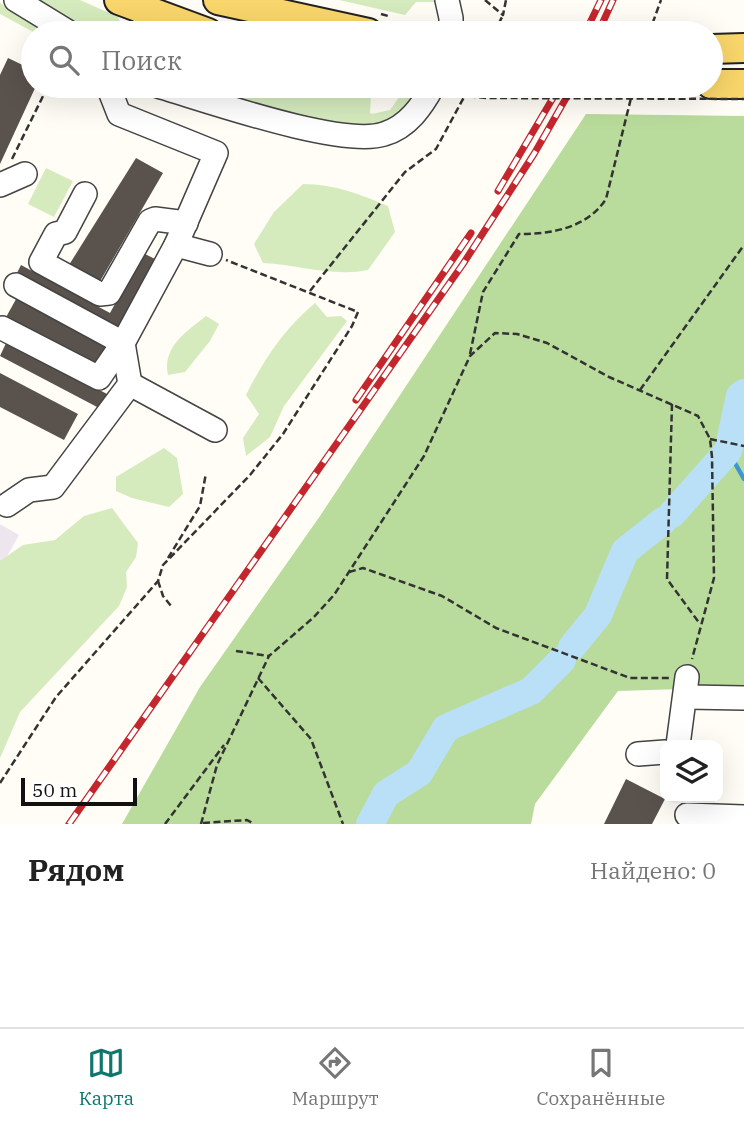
<!DOCTYPE html>
<html lang="ru">
<meta charset="utf-8">
<style>
:root{--surface:#fff;--page:#f6f6f6;--text:#222;--muted:#767676;--line:#e0e0e0;--accent:#0f766e}
body{margin:0;font-family:"IBM Plex Serif",serif;background:var(--page);color:var(--text)}
.controls{position:absolute;right:21px;bottom:21px;display:grid;overflow:hidden;border-radius:14px;box-shadow:0 7px 28px #0002}
.controls button{width:63px;height:63px;display:grid;place-items:center;padding:0;border:0;border-bottom:2px solid var(--line);background:var(--surface);color:var(--text);font:35px sans-serif}
.scale{position:absolute;left:21px;bottom:18px;width:116px;box-sizing:border-box;padding-left:7px;border:4px solid #111;border-top:0;font-size:19px;line-height:24px;white-space:nowrap;color:#111;-webkit-text-stroke:5px #fff;paint-order:stroke}
.list{margin:0;padding:0;list-style:none}
h2{display:flex;justify-content:space-between;align-items:center;height:91px;margin:0;padding:0 28px;font-size:30px}
h2 small{font-size:23px;font-weight:400;color:var(--muted)}
.icon{flex:none;width:38px;height:38px;fill:none;stroke:currentColor;stroke-width:2;stroke-linecap:round;stroke-linejoin:round}
.map{position:relative;flex:none;width:744px;height:824px;overflow:hidden}
.search{position:absolute;background:var(--surface);box-shadow:0 7px 28px #0002;left:21px;right:21px;top:21px;height:77px;display:flex;align-items:center;gap:18px;box-sizing:border-box;padding:0 24px;border-radius:38px;color:var(--muted);font-size:26px}
.sheet{height:203px;background:var(--surface)}
nav{display:flex;justify-content:space-around;align-items:center;box-sizing:border-box;height:98px;border-top:2px solid var(--line);background:var(--surface);font-size:19px;color:var(--muted)}
nav a{display:grid;justify-items:center;gap:4px}
nav .on{color:var(--accent)}
.map>svg:first-child{display:block}
</style>
<div class="map">
<svg width="744" height="824" viewBox="0 0 744 824">
<rect width="100%" height="100%" fill="#fffdf5"/>
<polygon fill="#eee6ef" points="0,524 19,535 0,569"/>
<g fill="#d5ebbd">
<polygon points="36,0 80,0 118,17 125,33 82,33"/>
<polygon points="339,0 435,0 435,2 416,2 405,15"/>
<polygon points="0,3 50,33 35,33 0,14"/>
<path d="M195,86H317L371,95L370,113L372,114L390,110L400,96L411,97C402,114 387,124 368,127C331,132 235,97 195,86Z"/>
<polygon points="46,168 73,181 54,217 28,204"/>
<path d="M303,184C334,184 359,194 388,206L395,232L368,270C333,277 299,265 263,263L254,244L274,212Z"/>
<path d="M315,303L327,317L341,316L347,321L284,406L270,437L246,456L243,438L259,414L246,395C264,359 284,329 315,303Z"/>
<path d="M206,316L219,324L210,341L185,372L168,375C162,347 186,332 206,316Z"/>
<polygon points="164,448 177,458 183,494 169,507 132,498 116,491 116,477"/>
<polygon points="112,508 138,543 136,557 126,572 127,587 119,606 20,712 0,758 0,561 23,545 55,540 84,516"/>
</g>
<polygon fill="#b9dc9c" points="586,114 744,116 744,687 618,691 535,804 531,824 122,824 200,687 320,516"/>
<g fill="none" stroke-linecap="round" stroke-linejoin="round">
<polyline stroke="#3f96cf" stroke-width="4.5" points="728,451 744,479"/>
<g stroke="#b9e0f7" stroke-width="28">
<polyline points="672,514 728,451 740,396 744,393"/>
<polyline points="572,647 598,615 625,551 663,521"/>
<polyline points="370,824 386,794 419,773 446,728 531,691 562,660"/>
</g>
</g>
<g fill="#5a524d">
<polygon points="8,58 33,70 33,86 36,86 0,164 0,75"/>
<polygon points="136,158 163,173 99,283 69,265"/>
<polygon points="143,253 159,261 119,335 14,279 21,265 110,313"/>
<polygon points="20,292 116,343 101,370 5,319"/>
<polygon points="7,341 107,394 99,408 0,356"/>
<polygon points="0,373 78,414 64,440 0,407"/>
<polygon points="626,779 665,799 652,824 604,824"/>
</g>
<g fill="none" stroke-linecap="round" stroke-linejoin="round">
<g stroke="#444" stroke-width="26">
<g id="minor">
<polyline points="16,0 70,33"/>
<polyline points="447,0 451,18 451,33"/>
<polyline points="140,33 150,14"/>
<polyline points="108,86 119,114 216,153 176,245 210,254"/>
<path d="M158,86C206,100 342,148 384,134C408,127 422,106 433,86"/>
<polyline points="0,185 25,174"/>
<polyline points="85,194 65,232 56,234 41,262 100,294 109,293 150,221 155,219 186,223"/>
<polyline points="2,328 99,378 123,343 176,245"/>
<polyline points="130,384 215,430"/>
<polyline points="7,505 29,490 53,487 130,384 123,343 16,285"/>
<polyline points="687,697 744,698"/>
<polyline points="678,745 687,677"/>
<polyline points="638,754 665,752"/>
<polyline points="687,815 744,817"/>
</g>
</g>
<g stroke="#222" stroke-width="32">
<g id="major">
<polyline points="119,0 208,33"/>
<polyline points="218,0 368,33"/>
<polyline points="711,49 744,48"/>
<polyline points="711,84 744,84"/>
</g>
</g>
<g stroke="#333" stroke-width="2.5" stroke-dasharray="7 3.5" stroke-linecap="butt">
<polyline points="485,0 503,15 506,0"/>
<polyline points="381,14 388,16"/>
<polyline points="494,33 503,15"/>
<polyline points="649,33 661,0"/>
<polyline points="12,159 48,86"/>
<polyline points="310,291 405,172 436,149 470,86"/>
<path d="M470,354L483,292L519,234C552,234 587,228 606,199L634,86"/>
<polyline points="640,390 744,245"/>
<polyline points="672,404 667,579 700,624"/>
<polyline points="710,439 744,446"/>
<polyline points="168,558 200,506 206,473"/>
<polyline points="349,572 363,568 442,596 496,628 630,678 669,678"/>
<polyline points="158,581 163,596 171,606"/>
<polyline points="236,651 269,656"/>
<polyline points="258,678 311,739 343,824"/>
<polyline points="0,783 56,697 158,581 163,565 250,475 283,434 352,326 358,312 226,260"/>
<polyline points="203,823 247,820 254,824"/>
<polyline points="165,824 224,745"/>
<polyline points="201,824 217,765 269,656 314,617 334,595 424,456 470,356 495,333 517,334 547,343 609,377 698,416 710,439 712,457 714,578 692,659"/>
</g>
<use href="#minor" stroke="#fff" stroke-width="23"/>
<use href="#major" stroke="#f9d66b" stroke-width="28"/>
<g stroke="#c4262e" stroke-width="7">
<g id="rail">
<polyline points="585,33 601,0"/>
<polyline points="598,33 613,0"/>
<polyline points="498,191 560,86"/>
<polyline points="356,400 471,233"/>
<polyline points="69,824 463,264 534,154 573,86"/>
</g>
</g>
<use href="#rail" stroke="#fff" stroke-width="4.5" stroke-dasharray="13" stroke-linecap="butt"/>
<polyline stroke="#333" stroke-width="2.5" stroke-dasharray="7 3.5" stroke-linecap="butt" points="364,88 487,98 744,99"/>
</g>
</svg>
<div class="controls">
<button><svg class="icon" aria-label="layers" viewBox="0 0 24 24"><path d="M12 4l9 5-9 5-9-5zM3 14l9 5 9-5"/></svg></button>
</div>
<div class="scale">50 m</div>
<div class="search"><svg class="icon" aria-label="search" viewBox="0 0 24 24"><circle cx="10" cy="10" r="6"/><path d="M15 15l6 6"/></svg>Поиск</div>
</div>
<section class="sheet">
<h2>Рядом<small>Найдено: 0</small></h2>
<ul class="list">
</ul>
</section>
<nav>
<a class="on"><svg class="icon" aria-label="map" viewBox="0 0 24 24"><path d="M3 6l6-2 6 2 6-2v14l-6 2-6-2-6 2zM9 4v14M15 6v14"/></svg>Карта</a>
<a><svg class="icon" aria-label="directions" viewBox="0 0 24 24"><path d="M12 3l9 9-9 9-9-9zM9 14v-3h6M13 9l2 2-2 2"/></svg>Маршрут</a>
<a><svg class="icon" aria-label="saved" viewBox="0 0 24 24"><path d="M7 4h10v16l-5-4-5 4z"/></svg>Сохранённые</a>
</nav>
